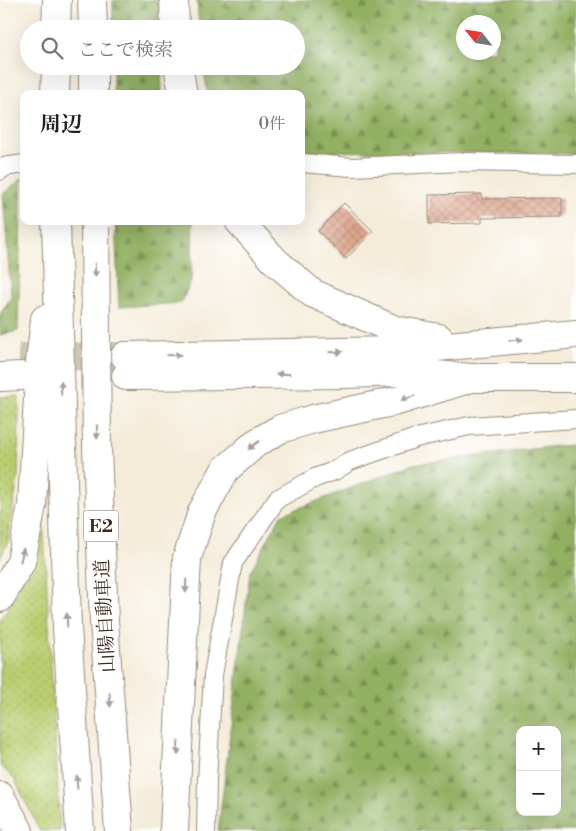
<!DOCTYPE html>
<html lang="ja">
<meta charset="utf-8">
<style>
:root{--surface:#fff;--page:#f6f6f6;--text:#222;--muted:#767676;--line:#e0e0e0}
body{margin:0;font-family:"Libre Bodoni","Noto Serif JP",serif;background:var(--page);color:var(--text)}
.controls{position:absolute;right:15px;bottom:15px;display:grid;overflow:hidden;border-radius:10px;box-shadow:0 5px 20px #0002}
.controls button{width:45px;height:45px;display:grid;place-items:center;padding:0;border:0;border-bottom:1px solid var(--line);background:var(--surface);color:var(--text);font:25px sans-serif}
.compass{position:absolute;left:456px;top:15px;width:45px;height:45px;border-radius:50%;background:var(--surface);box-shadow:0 5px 20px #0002;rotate:300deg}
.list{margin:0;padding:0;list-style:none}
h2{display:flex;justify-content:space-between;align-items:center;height:65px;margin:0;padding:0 20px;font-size:21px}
h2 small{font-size:16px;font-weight:400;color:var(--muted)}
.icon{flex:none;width:28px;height:28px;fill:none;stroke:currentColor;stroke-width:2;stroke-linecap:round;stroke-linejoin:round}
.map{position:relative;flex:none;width:576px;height:831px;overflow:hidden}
.search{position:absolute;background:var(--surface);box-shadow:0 5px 20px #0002;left:20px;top:20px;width:285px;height:55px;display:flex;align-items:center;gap:12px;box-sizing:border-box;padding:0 18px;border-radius:28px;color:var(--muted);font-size:19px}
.panel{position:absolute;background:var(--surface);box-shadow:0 5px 20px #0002;left:20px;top:90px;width:285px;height:135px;border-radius:10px}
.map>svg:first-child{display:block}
</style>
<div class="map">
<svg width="576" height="831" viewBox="0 0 576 831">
<defs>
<pattern id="grass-dots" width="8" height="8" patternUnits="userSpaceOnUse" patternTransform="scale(1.25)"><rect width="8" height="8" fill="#b9cd70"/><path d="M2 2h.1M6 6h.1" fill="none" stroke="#a0b061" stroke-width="1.8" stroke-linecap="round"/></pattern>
<pattern id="forest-firs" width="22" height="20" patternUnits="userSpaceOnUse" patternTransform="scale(1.25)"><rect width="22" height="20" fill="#92b062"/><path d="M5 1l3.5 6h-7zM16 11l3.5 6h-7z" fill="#788f50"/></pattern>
<pattern id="building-cross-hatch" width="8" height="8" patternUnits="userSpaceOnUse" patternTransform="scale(1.25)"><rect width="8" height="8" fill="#dfa78f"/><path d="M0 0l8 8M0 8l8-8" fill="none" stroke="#b68874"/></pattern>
</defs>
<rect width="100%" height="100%" fill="#fff"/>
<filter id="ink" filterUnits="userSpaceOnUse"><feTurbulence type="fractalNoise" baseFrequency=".02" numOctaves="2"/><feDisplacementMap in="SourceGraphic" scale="10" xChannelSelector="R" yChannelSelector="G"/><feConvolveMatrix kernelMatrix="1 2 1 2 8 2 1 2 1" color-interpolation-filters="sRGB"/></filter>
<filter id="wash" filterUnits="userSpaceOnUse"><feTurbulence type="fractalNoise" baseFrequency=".0096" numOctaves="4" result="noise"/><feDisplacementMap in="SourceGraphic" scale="20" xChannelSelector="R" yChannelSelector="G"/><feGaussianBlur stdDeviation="1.12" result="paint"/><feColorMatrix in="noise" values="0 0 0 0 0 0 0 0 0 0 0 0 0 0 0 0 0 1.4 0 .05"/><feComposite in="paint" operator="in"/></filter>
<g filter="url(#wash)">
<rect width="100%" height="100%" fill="#f4ecd9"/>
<g fill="url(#grass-dots)" stroke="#7a7c47">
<polygon points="19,396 18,476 8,541 0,559 0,397"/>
<polygon points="43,516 60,831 40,831 14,778 0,766 0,618 6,612 30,563"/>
</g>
<g fill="url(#forest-firs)" stroke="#666d40" fill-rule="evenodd">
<polygon points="113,0 159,0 160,29 113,29"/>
<path d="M197,0H576V154L301,151V94H208L203,66H296V29H199ZM464,22H494V52H464Z"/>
<polygon points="113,66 161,66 162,94 113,94"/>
<polygon points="22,178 18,331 0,335 0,314 11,297 3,194"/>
<polygon points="115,221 193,221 191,281 181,303 119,307"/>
<path d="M576,445V831H218L250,572L281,515L413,464L556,446ZM520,730H557V812H520Z"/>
</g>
<g id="blocks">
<g fill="url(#building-cross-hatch)">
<polygon points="482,194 482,199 562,198 562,217 482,218 482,223 429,224 429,195"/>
<polygon points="344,203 373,231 346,259 318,231"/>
</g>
</g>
</g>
<g filter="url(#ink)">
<use href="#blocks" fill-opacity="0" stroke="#988b7c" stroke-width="1"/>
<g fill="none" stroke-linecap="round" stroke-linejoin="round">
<g stroke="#cfc5b4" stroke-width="28" stroke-dasharray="28 14" stroke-linecap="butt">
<polyline points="19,357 125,356"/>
<polyline points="38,376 126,376"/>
</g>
<g stroke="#988b7c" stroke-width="20">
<g id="street">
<polyline points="301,163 352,167 462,162 576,164"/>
<polyline points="0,171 4,167 24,164"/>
<polyline points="206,831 207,780 213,675 233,563 277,499 315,478 334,471 350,461 416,438 469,426 576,419"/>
</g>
</g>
<g stroke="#988b7c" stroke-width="30">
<g id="highway">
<polyline points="92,0 93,29"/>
<polyline points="174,0 175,29"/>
<polyline points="56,29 57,0"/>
<polyline points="93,66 93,94"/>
<polyline points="178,66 183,94"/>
<polyline points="55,94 56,66"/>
<polyline points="56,221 67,627 80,831"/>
<polyline points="95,221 97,448 104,621 119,831"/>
<polyline points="239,221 275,261 312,293 395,330 439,338"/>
<polyline points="125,356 394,351 576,334"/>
<polyline points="126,376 347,374 399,372 472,378 576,378"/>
<polyline points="0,377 21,376"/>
<polyline points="0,598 21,562 32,505 40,362 45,319"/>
<polyline points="0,796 19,831"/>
<polyline points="174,831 187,558 202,512 225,470 256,443 280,429 313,419 401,400 472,378"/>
</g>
</g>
<use href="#street" stroke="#fff" stroke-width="18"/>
<use href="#highway" stroke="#fff" stroke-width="28"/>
</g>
<defs><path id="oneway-solid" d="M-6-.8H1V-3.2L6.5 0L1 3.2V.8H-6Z" transform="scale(1.25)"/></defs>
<g fill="#a79f9a">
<use href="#oneway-solid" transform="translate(95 270) rotate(89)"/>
<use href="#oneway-solid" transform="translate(516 340) rotate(-6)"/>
<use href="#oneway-solid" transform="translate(336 352) rotate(-1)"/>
<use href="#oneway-solid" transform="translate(174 355) rotate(-1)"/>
<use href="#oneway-solid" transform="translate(283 374) rotate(-180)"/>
<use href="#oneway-solid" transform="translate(61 388) rotate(-92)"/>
<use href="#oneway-solid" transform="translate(408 398) rotate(163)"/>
<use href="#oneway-solid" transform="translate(97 432) rotate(89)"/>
<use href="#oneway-solid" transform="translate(254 445) rotate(143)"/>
<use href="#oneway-solid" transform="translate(22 555) rotate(-77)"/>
<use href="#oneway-solid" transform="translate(186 586) rotate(92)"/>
<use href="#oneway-solid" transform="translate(67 620) rotate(-92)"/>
<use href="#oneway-solid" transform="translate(110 700) rotate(86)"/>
<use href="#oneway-solid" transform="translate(178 748) rotate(93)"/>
<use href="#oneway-solid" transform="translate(77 782) rotate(-93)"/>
</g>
</g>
<g text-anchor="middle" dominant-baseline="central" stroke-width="5" stroke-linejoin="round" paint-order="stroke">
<rect fill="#fff" stroke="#766a62" stroke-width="1" x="83.5" y="510.5" width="35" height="31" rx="4"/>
<g font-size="18" font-weight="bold" fill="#3b2a1e">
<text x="101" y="526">E2</text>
</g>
<g font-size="19" fill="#3b2a1e" stroke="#fff">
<text transform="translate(105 616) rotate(-93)">山陽自動車道</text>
</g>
</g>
</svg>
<div class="controls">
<button>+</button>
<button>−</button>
</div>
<svg class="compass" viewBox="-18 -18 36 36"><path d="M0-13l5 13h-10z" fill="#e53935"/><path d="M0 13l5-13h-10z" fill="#767676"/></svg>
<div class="search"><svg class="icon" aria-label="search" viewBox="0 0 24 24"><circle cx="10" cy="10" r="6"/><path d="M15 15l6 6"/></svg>ここで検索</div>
<section class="panel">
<h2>周辺<small>0件</small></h2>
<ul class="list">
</ul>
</section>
</div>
